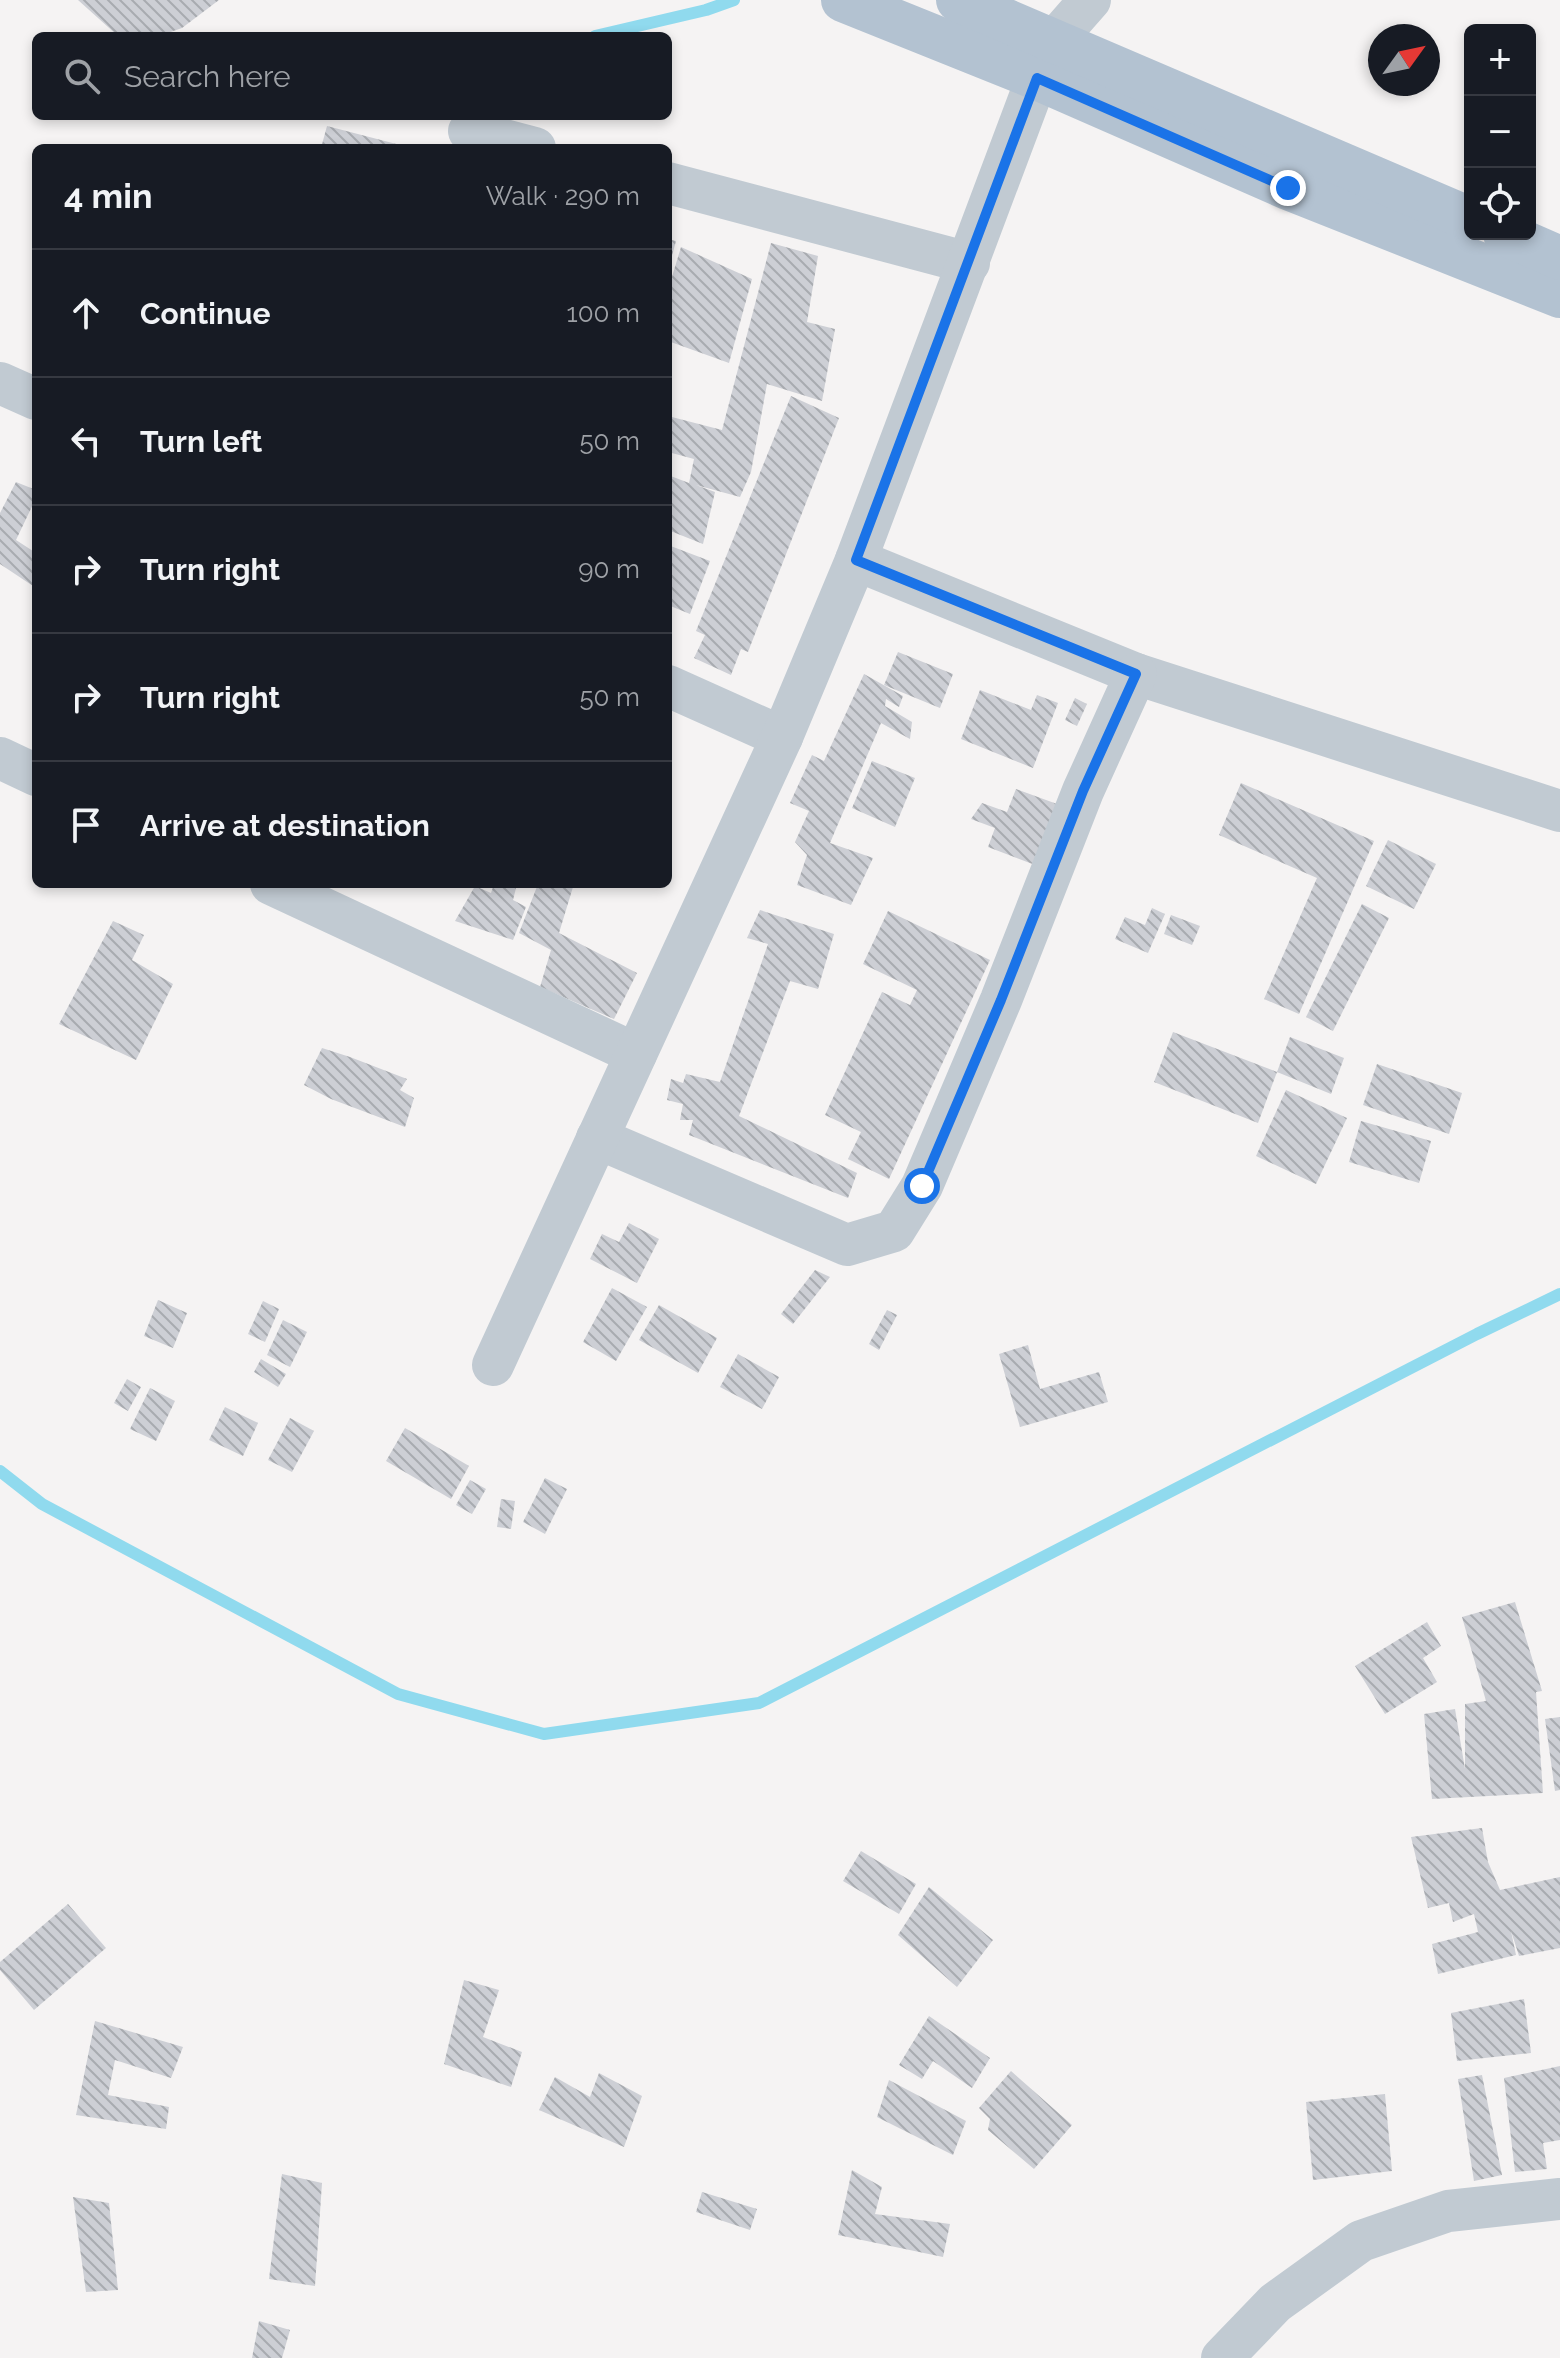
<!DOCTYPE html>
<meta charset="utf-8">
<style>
:root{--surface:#171b24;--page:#20242c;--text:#f1f3f6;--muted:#9ea1a6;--line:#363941}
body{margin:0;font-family:Raleway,sans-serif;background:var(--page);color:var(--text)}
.controls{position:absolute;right:24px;top:24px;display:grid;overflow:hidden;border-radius:12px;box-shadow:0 4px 12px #0003}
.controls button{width:72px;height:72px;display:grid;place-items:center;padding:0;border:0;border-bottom:2px solid var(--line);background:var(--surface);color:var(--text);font:40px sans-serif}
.compass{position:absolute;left:1368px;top:24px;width:72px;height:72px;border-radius:50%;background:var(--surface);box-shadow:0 4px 12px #0003;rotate:57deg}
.stop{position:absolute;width:24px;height:24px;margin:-18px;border:6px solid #1a73e8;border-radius:50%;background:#fff}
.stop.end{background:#1a73e8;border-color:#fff;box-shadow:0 2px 8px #0008}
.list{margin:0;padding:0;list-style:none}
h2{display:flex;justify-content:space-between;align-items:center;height:104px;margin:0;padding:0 32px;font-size:34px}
h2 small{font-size:26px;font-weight:400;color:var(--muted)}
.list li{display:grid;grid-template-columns:52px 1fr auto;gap:24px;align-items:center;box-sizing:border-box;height:128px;padding:0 32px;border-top:2px solid var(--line)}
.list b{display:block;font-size:30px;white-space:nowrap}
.list em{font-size:26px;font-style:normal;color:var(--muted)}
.icon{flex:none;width:44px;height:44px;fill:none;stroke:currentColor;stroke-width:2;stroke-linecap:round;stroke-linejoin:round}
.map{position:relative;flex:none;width:1560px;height:2358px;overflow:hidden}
.search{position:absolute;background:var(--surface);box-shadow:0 4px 12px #0003;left:32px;top:32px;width:640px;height:88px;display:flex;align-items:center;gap:20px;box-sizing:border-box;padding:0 28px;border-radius:12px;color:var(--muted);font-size:30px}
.panel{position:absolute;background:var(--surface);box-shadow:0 4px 12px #0003;left:32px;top:144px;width:640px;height:744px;border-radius:12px}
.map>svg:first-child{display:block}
</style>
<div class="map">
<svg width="1560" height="2358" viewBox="0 0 1560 2358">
<defs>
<pattern id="building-back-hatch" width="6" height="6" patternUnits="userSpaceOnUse" patternTransform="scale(2)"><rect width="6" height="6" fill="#cdcfd5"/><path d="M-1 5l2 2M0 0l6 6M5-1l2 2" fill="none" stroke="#a8abb0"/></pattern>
</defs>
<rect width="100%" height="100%" fill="#f5f3f3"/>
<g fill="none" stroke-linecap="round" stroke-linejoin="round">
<g stroke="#90daee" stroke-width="12">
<polyline points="595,36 706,10 734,0"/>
<polyline points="0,1471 42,1504 398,1694 544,1734 759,1703 1477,1334 1560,1294"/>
</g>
</g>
<g fill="url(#building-back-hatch)">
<polygon points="78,0 219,0 182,28 159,36 118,36"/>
<polygon points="327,126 404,146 403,148 321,148"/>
<polygon points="668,239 676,241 669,267 668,266"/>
<polygon points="771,243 818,256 807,322 835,329 822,401 767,384 751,472 740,497 696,485 715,492 703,544 668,530 668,475 689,483 694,459 668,452 668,416 722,430"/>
<polygon points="681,247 752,279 729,363 668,341 668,290"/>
<polygon points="791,396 839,418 748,652 741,649 731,675 694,658 705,635 696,631"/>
<polygon points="16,482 36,490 36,498 16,540 36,553 36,588 0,564 0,513"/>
<polygon points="668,545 710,561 690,614 668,605"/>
<polygon points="898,652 953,674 940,708 884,685"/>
<polygon points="864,674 903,696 899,707 886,699 885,706 912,722 910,739 881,723 830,843 873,858 851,905 797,885 807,855 795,842 809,811 790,803 812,755 824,761"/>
<polygon points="980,690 1031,710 1037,695 1058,703 1033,768 961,739"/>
<polygon points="1075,698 1087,704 1077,726 1065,720"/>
<polygon points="872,761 915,778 895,827 852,808"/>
<polygon points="1241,783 1374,841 1299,1014 1264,999 1317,878 1219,835"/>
<polygon points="1016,789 1057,804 1035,865 988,847 995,828 971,819 982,803 1007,812"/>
<polygon points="1388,840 1436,864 1414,909 1366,886"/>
<polygon points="494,884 510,884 516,888 513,900 526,907 513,940 455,921 475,886 491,893"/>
<polygon points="538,884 566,884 573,887 559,933 637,973 614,1019 540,987 551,950 519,933"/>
<polygon points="1362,904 1389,918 1333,1031 1306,1017"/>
<polygon points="1152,908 1165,914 1148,953 1115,939 1125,917 1145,925"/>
<polygon points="760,910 834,934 818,989 790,981 739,1116 857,1173 848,1198 689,1135 693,1120 680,1120 683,1104 667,1100 671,1079 683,1083 686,1074 720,1082 768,944 747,938"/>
<polygon points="888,911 990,960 889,1179 848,1159 861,1132 825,1115 882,992 910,1005 917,990 863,964"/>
<polygon points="1171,915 1200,926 1192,945 1164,934"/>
<polygon points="113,921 144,935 132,960 173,984 136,1060 59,1024"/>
<polygon points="1173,1032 1277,1072 1258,1123 1154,1082"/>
<polygon points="1290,1037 1344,1058 1331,1094 1277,1072"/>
<polygon points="322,1048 350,1057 407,1079 400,1090 414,1098 405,1127 331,1099 304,1085"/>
<polygon points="1377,1064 1462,1093 1449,1134 1363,1105"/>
<polygon points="1286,1090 1347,1118 1316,1184 1256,1156"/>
<polygon points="1361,1121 1431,1141 1419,1183 1349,1162"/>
<polygon points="629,1223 659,1239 637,1283 590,1259 602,1234 619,1242"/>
<polygon points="815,1270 830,1277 793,1324 781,1314"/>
<polygon points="612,1288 647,1307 616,1361 583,1342"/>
<polygon points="158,1300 187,1313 173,1348 144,1336"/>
<polygon points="263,1301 279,1309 265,1342 248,1334"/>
<polygon points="659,1305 717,1338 698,1373 639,1340"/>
<polygon points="887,1310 897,1315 879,1350 869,1344"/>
<polygon points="283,1320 307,1332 290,1367 267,1355"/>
<polygon points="1028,1345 1040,1389 1099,1372 1108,1402 1020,1427 999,1354"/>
<polygon points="738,1354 779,1377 762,1409 720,1387"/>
<polygon points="261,1359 286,1374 278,1387 254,1372"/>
<polygon points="127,1379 141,1387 128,1411 114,1403"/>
<polygon points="150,1388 175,1401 156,1441 130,1429"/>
<polygon points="225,1407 258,1423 243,1456 209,1440"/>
<polygon points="290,1418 314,1431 292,1472 268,1460"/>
<polygon points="405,1428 469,1466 451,1499 386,1461"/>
<polygon points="545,1478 567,1489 545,1534 523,1522"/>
<polygon points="470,1480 486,1489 472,1514 456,1505"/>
<polygon points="501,1499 515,1501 511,1529 497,1527"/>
<polygon points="1515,1602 1542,1691 1536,1692 1543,1793 1432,1799 1424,1714 1455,1709 1465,1769 1465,1704 1486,1701 1462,1617"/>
<polygon points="1427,1622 1441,1646 1423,1658 1437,1682 1385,1714 1355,1666"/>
<polygon points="1560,1717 1560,1790 1555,1791 1545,1719"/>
<polygon points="1482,1828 1488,1862 1500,1890 1560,1877 1560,1948 1519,1956 1511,1931 1516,1955 1438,1974 1432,1944 1478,1932 1474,1914 1453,1922 1449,1903 1428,1908 1411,1837"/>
<polygon points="861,1851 916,1884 899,1914 843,1881"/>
<polygon points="929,1887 993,1940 957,1987 898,1935"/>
<polygon points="68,1904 106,1948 34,2010 0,1970 0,1962"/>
<polygon points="464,1980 499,1990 483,2037 522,2052 511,2087 444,2064"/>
<polygon points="1524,1999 1531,2053 1457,2061 1451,2013"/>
<polygon points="929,2016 990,2058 972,2088 933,2061 922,2079 899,2065"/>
<polygon points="95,2021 183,2047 171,2078 115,2060 108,2095 169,2107 166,2129 76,2115"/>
<polygon points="1560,2066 1560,2140 1543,2143 1547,2169 1515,2172 1504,2078"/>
<polygon points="1011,2071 1072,2125 1034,2169 988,2130 990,2119 979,2108"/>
<polygon points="599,2073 642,2096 624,2147 539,2110 555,2077 590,2097"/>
<polygon points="1482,2075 1502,2175 1474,2181 1458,2079"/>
<polygon points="889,2080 966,2121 953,2155 877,2117"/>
<polygon points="1385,2094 1392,2171 1313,2180 1306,2102"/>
<polygon points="852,2170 882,2187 875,2214 950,2224 943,2257 838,2235"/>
<polygon points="282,2174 322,2183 315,2286 269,2279"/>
<polygon points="702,2192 757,2209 750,2230 696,2212"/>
<polygon points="73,2197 109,2203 118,2290 86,2292"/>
<polygon points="259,2321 290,2330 282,2358 252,2358"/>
</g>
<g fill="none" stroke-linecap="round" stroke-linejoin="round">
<g stroke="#c1cad2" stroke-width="42">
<polyline points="1054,41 1090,0"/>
<polyline points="469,131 535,148"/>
<polyline points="668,183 969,263"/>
<polyline points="0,383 36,399"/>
<polyline points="856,560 1136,674 1560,811"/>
<polyline points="668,686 782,737"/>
<polyline points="0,758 36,775"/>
<polyline points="271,884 636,1054"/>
<polyline points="597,1138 847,1245 894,1231 922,1186 1001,1000 1083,791 1136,674"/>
<polyline points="493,1365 782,737 856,560 1037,78"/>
<polyline points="1222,2358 1275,2303 1361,2241 1448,2211 1560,2199"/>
</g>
<g stroke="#b3c2d1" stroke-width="44">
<polyline points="843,0 1037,78 1288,188 1560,296"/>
<polyline points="958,0 1470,219"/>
<polyline points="1505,234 1560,258"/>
</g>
</g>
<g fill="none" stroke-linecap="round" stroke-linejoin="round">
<polyline stroke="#1a73e8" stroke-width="10" points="922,1186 1001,1000 1083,791 1136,674 856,560 1037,78 1288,188"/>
</g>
</svg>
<div class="controls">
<button>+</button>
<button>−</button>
<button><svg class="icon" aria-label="locate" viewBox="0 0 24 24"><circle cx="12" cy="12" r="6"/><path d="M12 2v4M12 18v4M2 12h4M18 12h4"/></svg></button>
</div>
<svg class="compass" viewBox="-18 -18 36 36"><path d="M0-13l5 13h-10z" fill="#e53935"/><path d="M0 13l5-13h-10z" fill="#9ea1a6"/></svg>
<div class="stop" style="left:922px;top:1186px"></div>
<div class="stop end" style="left:1288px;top:188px"></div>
<div class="search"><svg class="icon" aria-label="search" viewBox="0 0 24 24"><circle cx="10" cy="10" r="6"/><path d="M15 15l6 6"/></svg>Search here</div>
<section class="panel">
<h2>4 min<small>Walk · 290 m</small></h2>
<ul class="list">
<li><svg class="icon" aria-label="ahead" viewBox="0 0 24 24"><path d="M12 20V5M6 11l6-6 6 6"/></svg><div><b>Continue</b></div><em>100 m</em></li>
<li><svg class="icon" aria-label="left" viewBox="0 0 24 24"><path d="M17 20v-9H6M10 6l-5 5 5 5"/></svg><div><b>Turn left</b></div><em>50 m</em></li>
<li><svg class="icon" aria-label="right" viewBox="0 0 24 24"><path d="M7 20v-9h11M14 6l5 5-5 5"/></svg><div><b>Turn right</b></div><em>90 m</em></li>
<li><svg class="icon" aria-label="right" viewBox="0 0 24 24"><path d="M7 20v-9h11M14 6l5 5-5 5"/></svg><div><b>Turn right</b></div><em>50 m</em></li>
<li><svg class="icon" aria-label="arrive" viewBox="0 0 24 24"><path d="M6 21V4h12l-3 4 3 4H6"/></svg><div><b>Arrive at destination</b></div></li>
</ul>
</section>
</div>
